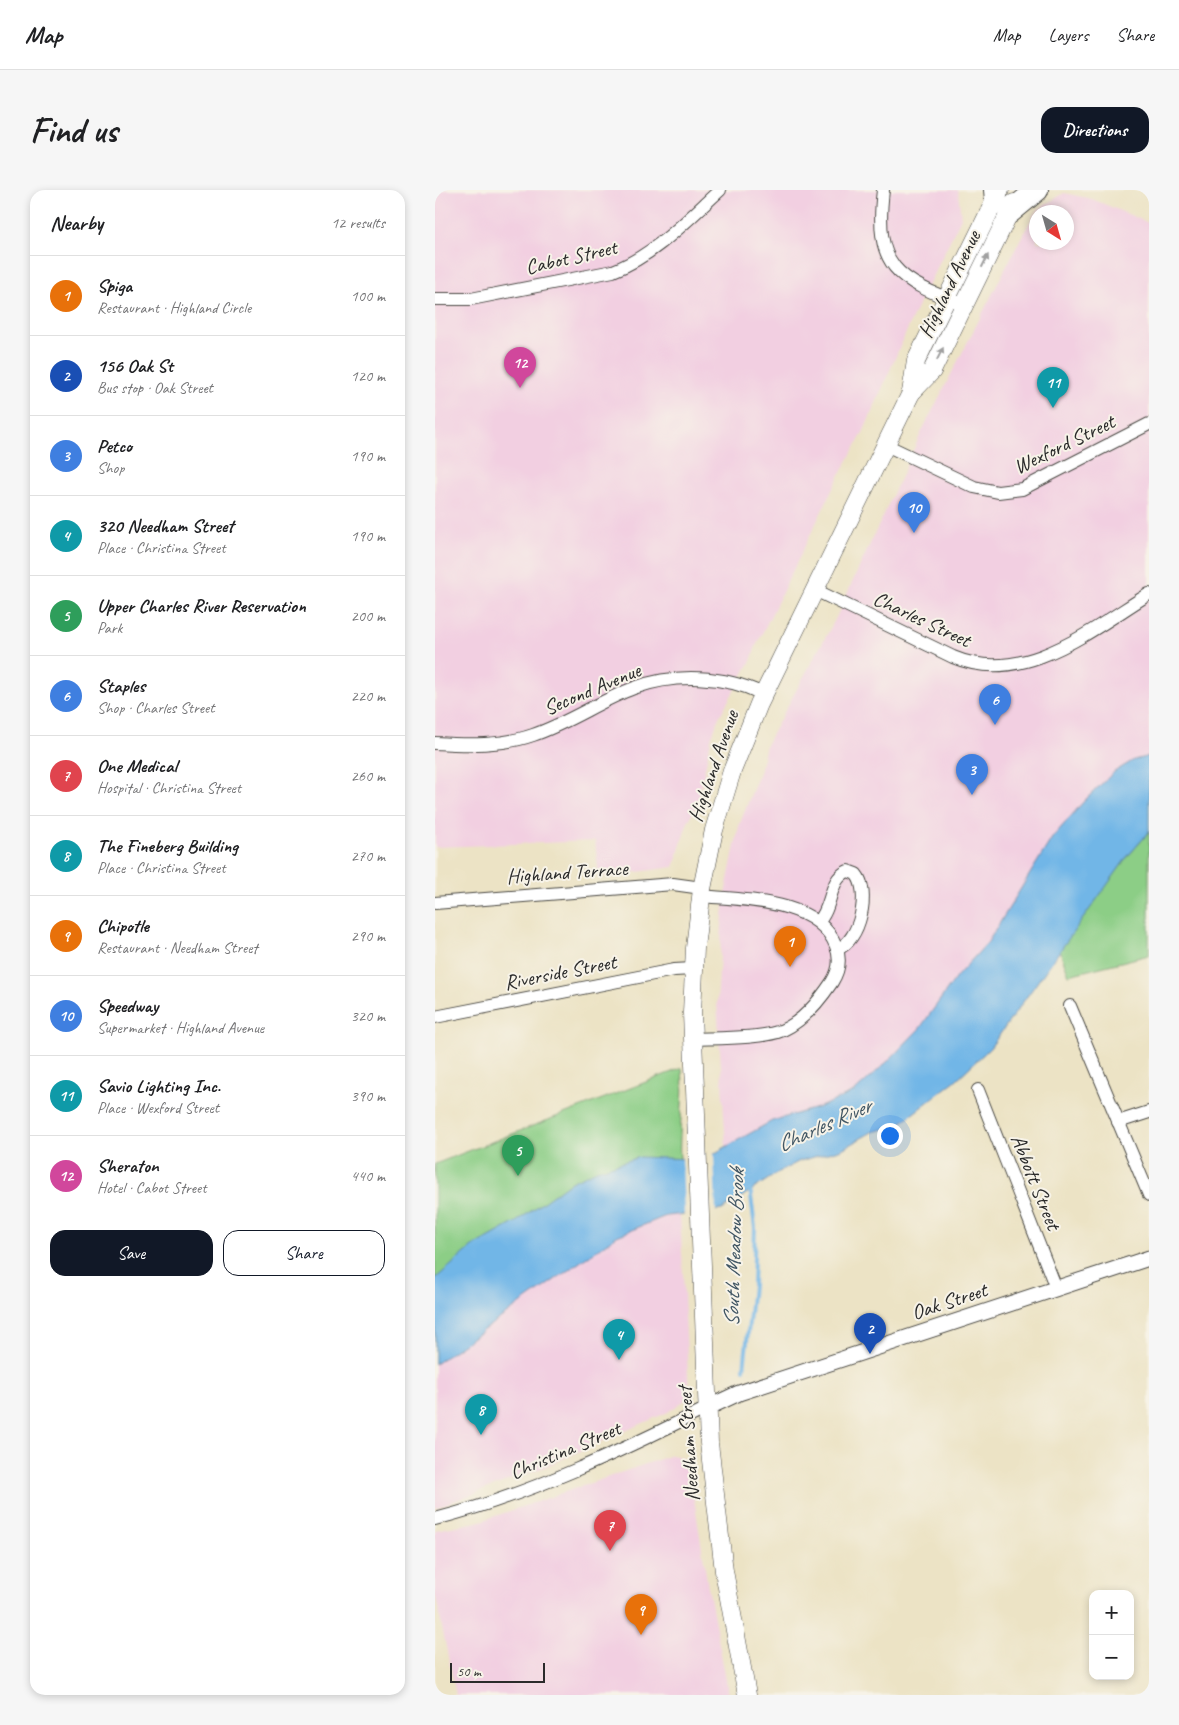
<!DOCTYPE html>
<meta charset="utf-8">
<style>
:root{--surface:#fff;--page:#f6f6f6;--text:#202124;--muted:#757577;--line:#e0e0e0;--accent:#111827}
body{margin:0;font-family:Caveat,sans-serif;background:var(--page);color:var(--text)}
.controls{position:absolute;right:15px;bottom:15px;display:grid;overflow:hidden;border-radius:10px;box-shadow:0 2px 8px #0003}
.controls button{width:45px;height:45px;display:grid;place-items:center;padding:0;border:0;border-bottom:1px solid var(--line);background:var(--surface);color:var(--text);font:25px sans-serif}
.compass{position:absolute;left:594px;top:15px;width:45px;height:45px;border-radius:50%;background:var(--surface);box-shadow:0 2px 8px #0003;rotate:143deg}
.scale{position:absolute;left:15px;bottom:12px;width:95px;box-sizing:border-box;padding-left:5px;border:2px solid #2b2b2b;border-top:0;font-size:14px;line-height:18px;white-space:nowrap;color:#2b2b2b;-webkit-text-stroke:4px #f7f3e8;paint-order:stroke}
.you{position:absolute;left:454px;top:945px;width:18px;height:18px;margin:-12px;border:4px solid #fff;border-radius:50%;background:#1a73e8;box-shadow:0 0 0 8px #1a73e833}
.badge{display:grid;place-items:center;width:32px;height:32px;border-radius:50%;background:var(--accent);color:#fff;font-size:16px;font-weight:700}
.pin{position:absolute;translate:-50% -41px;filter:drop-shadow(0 1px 2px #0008)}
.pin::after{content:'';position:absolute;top:26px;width:18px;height:15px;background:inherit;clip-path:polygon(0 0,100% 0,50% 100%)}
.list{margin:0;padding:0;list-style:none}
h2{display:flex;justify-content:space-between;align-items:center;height:65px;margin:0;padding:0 20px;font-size:21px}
h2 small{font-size:16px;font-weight:400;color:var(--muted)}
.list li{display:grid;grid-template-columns:32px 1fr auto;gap:15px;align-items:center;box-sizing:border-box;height:80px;padding:0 20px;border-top:1px solid var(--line)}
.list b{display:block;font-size:19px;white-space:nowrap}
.list p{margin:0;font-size:16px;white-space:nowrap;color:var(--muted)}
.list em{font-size:16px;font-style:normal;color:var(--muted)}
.actions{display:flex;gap:10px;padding:15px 20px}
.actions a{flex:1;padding:11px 0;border:1px solid var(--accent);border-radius:15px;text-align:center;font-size:18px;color:var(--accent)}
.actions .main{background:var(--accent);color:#fff}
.map{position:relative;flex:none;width:714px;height:1505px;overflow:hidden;border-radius:15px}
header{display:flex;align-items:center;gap:30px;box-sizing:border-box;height:70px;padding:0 25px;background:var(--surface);border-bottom:1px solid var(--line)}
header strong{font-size:24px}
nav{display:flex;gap:28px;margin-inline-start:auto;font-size:18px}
.intro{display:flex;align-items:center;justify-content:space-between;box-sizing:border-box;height:120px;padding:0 30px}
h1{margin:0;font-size:35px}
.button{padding:12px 22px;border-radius:15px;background:var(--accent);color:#fff;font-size:18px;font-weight:700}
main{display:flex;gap:30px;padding:0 30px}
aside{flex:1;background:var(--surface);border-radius:15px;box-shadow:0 2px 8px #0003}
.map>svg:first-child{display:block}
</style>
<header>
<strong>Map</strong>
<nav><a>Map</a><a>Layers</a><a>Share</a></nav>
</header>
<div class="intro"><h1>Find us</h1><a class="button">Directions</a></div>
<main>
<aside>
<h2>Nearby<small>12 results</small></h2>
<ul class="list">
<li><span class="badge" style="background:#e8710a">1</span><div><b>Spiga</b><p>Restaurant · Highland Circle</p></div><em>100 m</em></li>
<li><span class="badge" style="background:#1a4fb4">2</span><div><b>156 Oak St</b><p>Bus stop · Oak Street</p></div><em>120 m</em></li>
<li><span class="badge" style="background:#3f7fe0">3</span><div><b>Petco</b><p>Shop</p></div><em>190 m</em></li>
<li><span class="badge" style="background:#0f9aa8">4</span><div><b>320 Needham Street</b><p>Place · Christina Street</p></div><em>190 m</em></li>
<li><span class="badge" style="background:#2e9e5b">5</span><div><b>Upper Charles River Reservation</b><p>Park</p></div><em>200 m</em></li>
<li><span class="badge" style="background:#3f7fe0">6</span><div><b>Staples</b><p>Shop · Charles Street</p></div><em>220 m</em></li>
<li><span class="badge" style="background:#e0444e">7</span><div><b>One Medical</b><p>Hospital · Christina Street</p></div><em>260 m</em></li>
<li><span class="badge" style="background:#0f9aa8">8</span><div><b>The Fineberg Building</b><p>Place · Christina Street</p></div><em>270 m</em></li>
<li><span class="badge" style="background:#e8710a">9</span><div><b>Chipotle</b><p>Restaurant · Needham Street</p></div><em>290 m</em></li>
<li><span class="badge" style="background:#3f7fe0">10</span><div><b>Speedway</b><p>Supermarket · Highland Avenue</p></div><em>320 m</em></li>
<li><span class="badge" style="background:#0f9aa8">11</span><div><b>Savio Lighting Inc.</b><p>Place · Wexford Street</p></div><em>390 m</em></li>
<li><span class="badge" style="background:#d1479c">12</span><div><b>Sheraton</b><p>Hotel · Cabot Street</p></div><em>440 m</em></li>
</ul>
<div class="actions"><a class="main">Save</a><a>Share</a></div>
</aside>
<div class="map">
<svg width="714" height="1505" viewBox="0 0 714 1505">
<rect width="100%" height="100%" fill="#f7f3e8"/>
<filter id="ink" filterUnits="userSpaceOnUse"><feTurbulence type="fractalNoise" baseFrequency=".02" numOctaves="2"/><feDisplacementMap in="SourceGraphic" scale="10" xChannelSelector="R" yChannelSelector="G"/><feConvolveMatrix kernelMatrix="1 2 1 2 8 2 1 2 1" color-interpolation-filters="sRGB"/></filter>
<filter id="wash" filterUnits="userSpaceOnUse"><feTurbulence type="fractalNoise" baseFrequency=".0096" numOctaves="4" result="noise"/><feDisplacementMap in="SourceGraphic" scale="20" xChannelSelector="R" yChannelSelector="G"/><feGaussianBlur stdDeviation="1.12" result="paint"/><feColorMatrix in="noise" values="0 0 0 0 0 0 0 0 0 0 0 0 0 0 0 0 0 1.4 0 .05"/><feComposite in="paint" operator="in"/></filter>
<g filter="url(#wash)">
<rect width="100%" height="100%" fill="#ece3c5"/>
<g fill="#f2cfe1" fill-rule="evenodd">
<polygon points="0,0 523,0 526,28 479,124 428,243 404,286 321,456 316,471 284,527 276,549 263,613 252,634 239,677 164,687 160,651 0,657"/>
<path d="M629,3L657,9L714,33V566L699,570L617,648L553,752L522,786L485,838L453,872L419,902L385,917L337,931L291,957L282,813L287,735L291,699L304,636L326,578L331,555L400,430L489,237L586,48L601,21ZM602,22H632V52H602Z"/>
<polygon points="245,1023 254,1205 253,1208 233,1222 107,1278 0,1318 0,1174 182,1046 208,1033"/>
<polygon points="237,1265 246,1267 254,1276 273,1397 294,1505 21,1505 0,1403 0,1340 43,1332"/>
</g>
<g fill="#8cce86" stroke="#5c7c58">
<polygon points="714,642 714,765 634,785 624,759 693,666"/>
<path d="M247,878C250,909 243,939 245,970L0,1103V974Z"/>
</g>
<polygon fill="#71b6e7" stroke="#4e7089" points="714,566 714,642 693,666 555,858 521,890 462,936 437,942 407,959 365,971 344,982 287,1020 231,1026 182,1046 0,1174 0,1089 37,1057 81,1032 136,992 162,980 205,967 255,969 280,963 337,931 385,917 419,902 453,871 485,838 522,786 553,752 617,648 650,610 679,582 699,570"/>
<polygon fill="#ece3c5" points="279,961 281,1023 249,1025 247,966"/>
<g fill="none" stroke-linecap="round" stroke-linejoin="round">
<polyline stroke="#71b6e7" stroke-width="4" points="309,1179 318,1096 320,1038 315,998"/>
</g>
</g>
<g filter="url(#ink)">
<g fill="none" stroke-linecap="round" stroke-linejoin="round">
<g stroke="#484742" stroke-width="14">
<g id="minor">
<path d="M448,0C439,77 461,90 530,115"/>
<path d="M0,109H36L178,81C220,65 252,30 285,0"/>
<polyline points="451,255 539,297 563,302 587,299 714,234"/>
<path d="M380,400L518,467C589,497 657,439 714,404"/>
<path d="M0,553C33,555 67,556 98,545C134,533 164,511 199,498C240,483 289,485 328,504"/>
<polyline points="0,713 238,694 267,698"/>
<path d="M383,732C398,718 393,689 413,681L421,684C436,701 425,752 402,759"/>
<polyline points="635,816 714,1005"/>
<polyline points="0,827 239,780 258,779"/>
<path d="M258,849C282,848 327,849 348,840C368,831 385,810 397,792C404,781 406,769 401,756C383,709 308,710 266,706"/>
<polyline points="543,900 621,1098"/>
<polyline points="683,932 714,922"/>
<path d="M0,1329C94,1305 186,1261 272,1218"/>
</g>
</g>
<g stroke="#484742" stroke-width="17">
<polyline id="tertiary" points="272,1218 304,1203 714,1068"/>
</g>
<g stroke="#484742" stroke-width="19">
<g id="secondary">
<polyline points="476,203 497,181 579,13"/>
<polyline points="312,1505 289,1381 274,1253 257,823 260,758 267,699 279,640 297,581 324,514 476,203 481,171 565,0"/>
</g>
</g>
<g stroke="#484742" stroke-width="24">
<g id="motorway">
<polyline points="560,0 561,10"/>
<polyline points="574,23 602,0"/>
</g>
</g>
<use href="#minor" stroke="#fff" stroke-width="12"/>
<use href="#tertiary" stroke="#fff" stroke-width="15"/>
<use href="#secondary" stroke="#fff" stroke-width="18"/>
<use href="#motorway" stroke="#fff" stroke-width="22"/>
</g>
<defs><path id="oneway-solid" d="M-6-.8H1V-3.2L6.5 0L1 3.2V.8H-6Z" transform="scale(1.25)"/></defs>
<g fill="#a0a0a0">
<use href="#oneway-solid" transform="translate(550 71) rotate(-64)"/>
<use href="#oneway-solid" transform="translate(505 164) rotate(-63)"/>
</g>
</g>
<g text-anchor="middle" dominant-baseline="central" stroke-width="4" stroke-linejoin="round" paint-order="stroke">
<g font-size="21" fill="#2b2b2b" stroke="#f7f3e8">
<text transform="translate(136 67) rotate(-13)">Cabot Street</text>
<text transform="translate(514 94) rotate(-64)">Highland Avenue</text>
<text transform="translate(629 254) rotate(-26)">Wexford Street</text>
<text transform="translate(487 429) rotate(25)">Charles Street</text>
<text transform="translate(157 499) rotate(-23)">Second Avenue</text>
<text transform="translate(278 576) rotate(-71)">Highland Avenue</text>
<text transform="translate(132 682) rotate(-4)">Highland Terrace</text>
<text transform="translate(125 782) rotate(-11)">Riverside Street</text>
<text transform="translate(601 992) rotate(68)">Abbott Street</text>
<text transform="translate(514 1111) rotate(-18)">Oak Street</text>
<text transform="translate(253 1254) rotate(-94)">Needham Street</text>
<text transform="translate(130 1260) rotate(-23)">Christina Street</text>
</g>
<g font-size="22" font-style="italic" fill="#405563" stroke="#f7f3e8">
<text transform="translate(389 935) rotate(-24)">Charles River</text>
<text transform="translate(299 1058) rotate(-88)">South Meadow Brook</text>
</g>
</g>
</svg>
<div class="controls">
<button>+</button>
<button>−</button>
</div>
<svg class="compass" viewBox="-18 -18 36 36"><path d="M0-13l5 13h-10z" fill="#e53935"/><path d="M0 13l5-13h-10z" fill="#757577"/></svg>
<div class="scale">50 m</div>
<div class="you"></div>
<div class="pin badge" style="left:355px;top:777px;background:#e8710a">1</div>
<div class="pin badge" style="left:435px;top:1164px;background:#1a4fb4">2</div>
<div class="pin badge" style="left:537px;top:605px;background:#3f7fe0">3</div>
<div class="pin badge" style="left:184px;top:1170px;background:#0f9aa8">4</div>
<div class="pin badge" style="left:83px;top:986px;background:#2e9e5b">5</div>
<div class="pin badge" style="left:560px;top:535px;background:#3f7fe0">6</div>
<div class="pin badge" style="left:175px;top:1361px;background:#e0444e">7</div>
<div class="pin badge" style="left:46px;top:1245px;background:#0f9aa8">8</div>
<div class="pin badge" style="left:206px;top:1445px;background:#e8710a">9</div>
<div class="pin badge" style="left:479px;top:343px;background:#3f7fe0">10</div>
<div class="pin badge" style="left:618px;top:218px;background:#0f9aa8">11</div>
<div class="pin badge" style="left:85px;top:198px;background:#d1479c">12</div>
</div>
</main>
